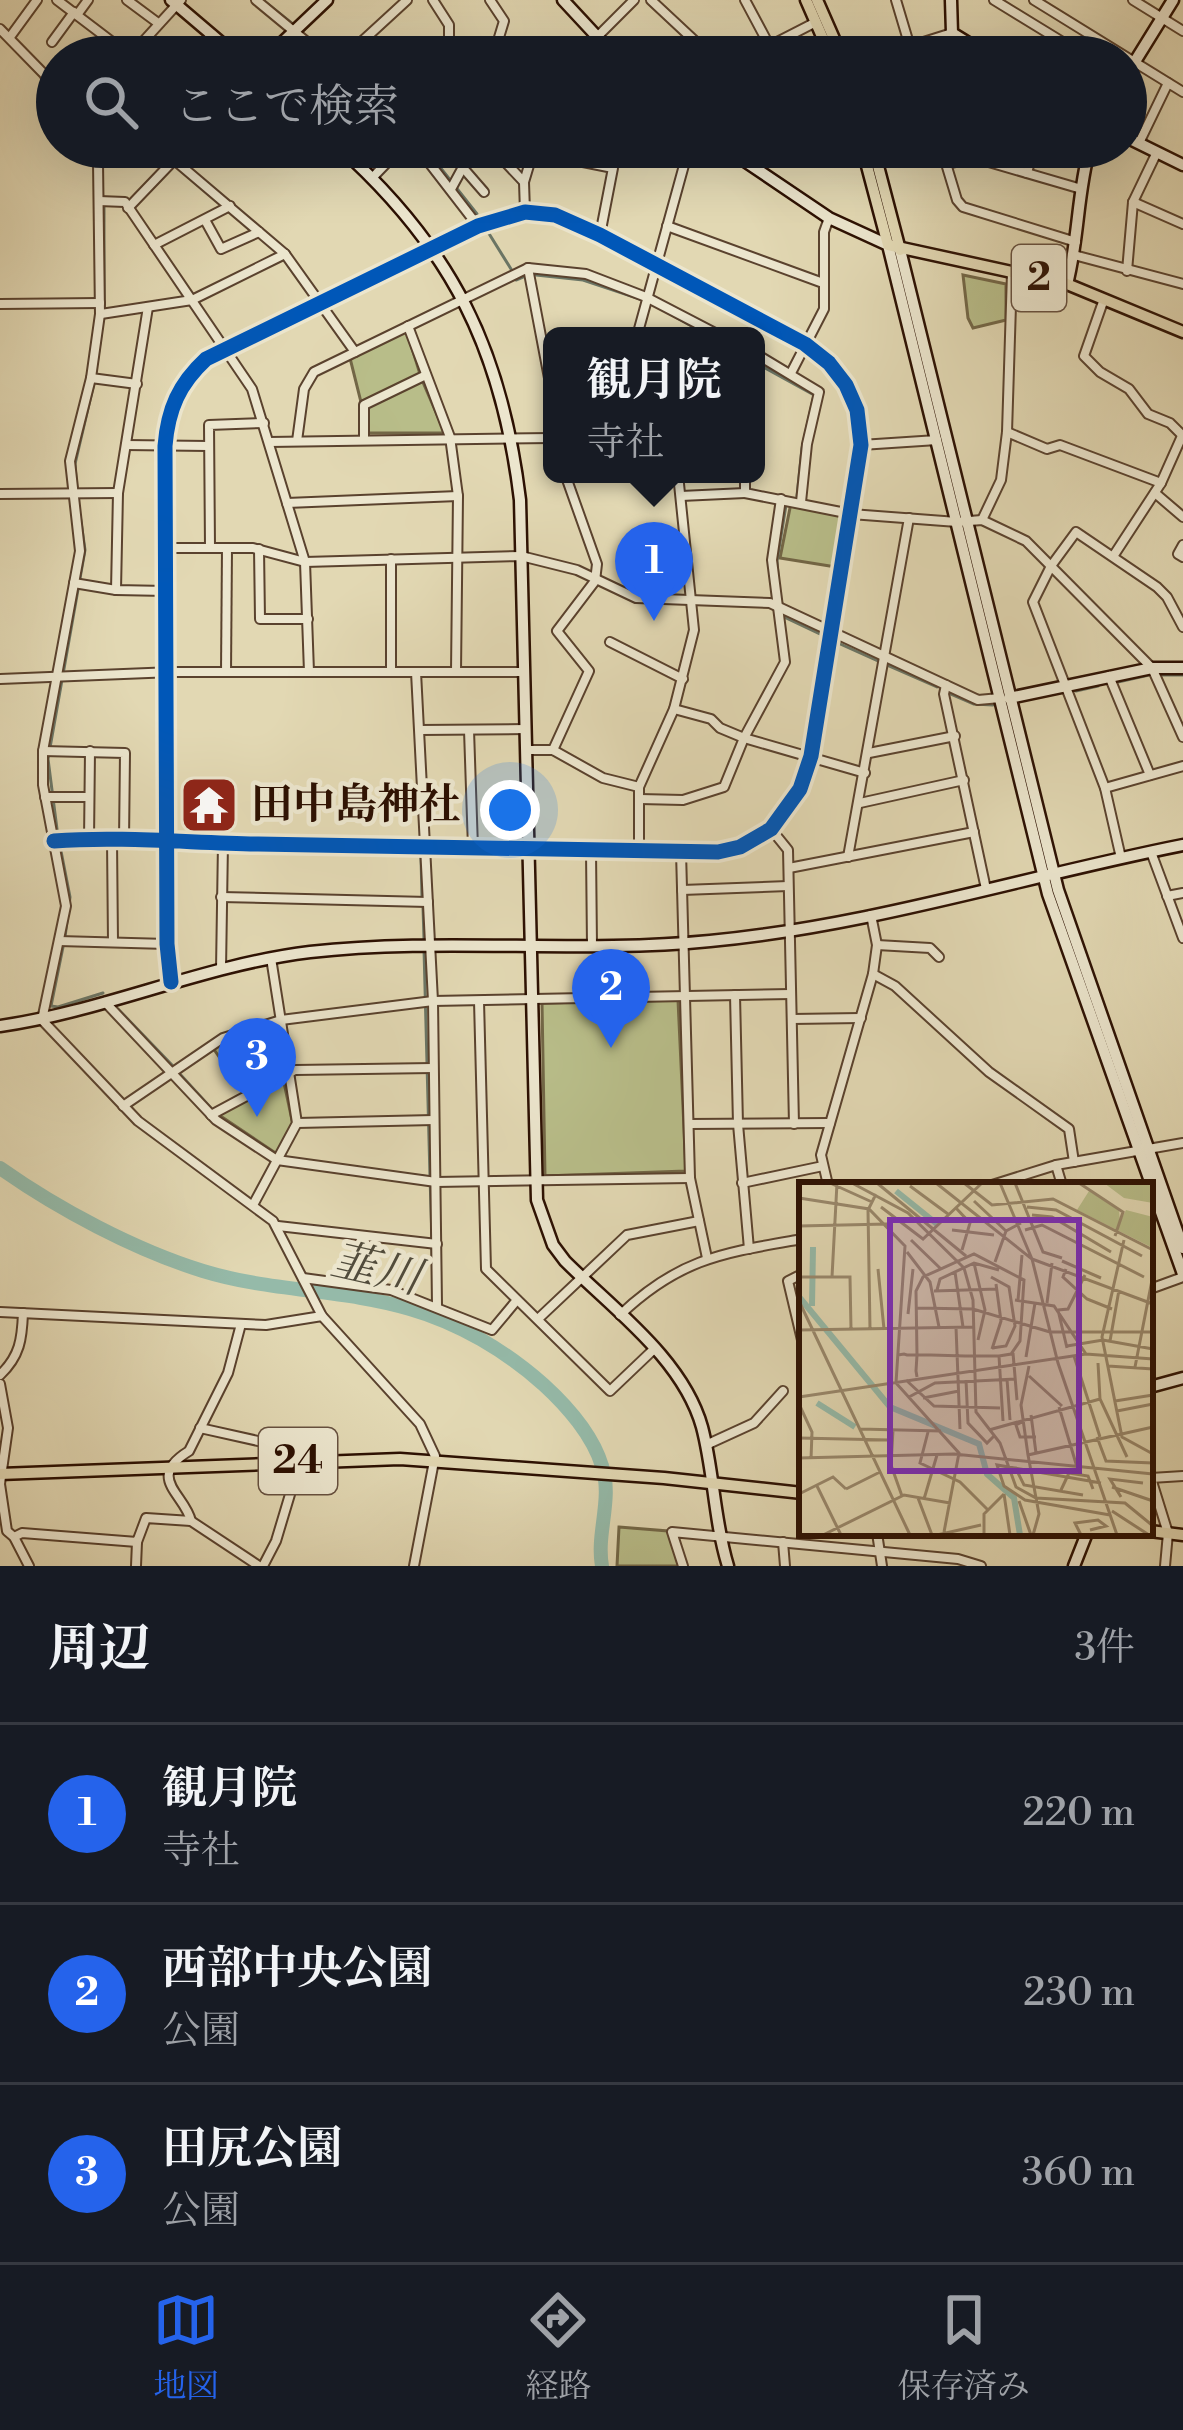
<!DOCTYPE html>
<html lang="ja">
<meta charset="utf-8">
<style>
:root{--surface:#171b24;--page:#20242c;--text:#f1f3f6;--muted:#9ea1a6;--line:#363941;--accent:#2563eb}
body{margin:0;font-family:"Libre Bodoni","Noto Serif JP",serif;background:var(--page);color:var(--text)}
.you{position:absolute;left:510px;top:810px;width:42px;height:42px;margin:-30px;border:9px solid #fff;border-radius:50%;background:#1a73e8;box-shadow:0 0 0 18px #1a73e833}
.badge{display:grid;place-items:center;width:78px;height:78px;border-radius:50%;background:var(--accent);color:#fff;font-size:39px;font-weight:700}
.pin{position:absolute;translate:-50% -99px;filter:drop-shadow(0 3px 6px #0008)}
.pin::after{content:'';position:absolute;top:63px;width:42px;height:36px;background:inherit;clip-path:polygon(0 0,100% 0,50% 100%)}
.popup{position:absolute;left:543px;top:327px;width:222px;height:156px;box-sizing:border-box;display:grid;place-content:center;border-radius:18px;background:var(--surface);filter:drop-shadow(0 3px 9px #0005);font-size:39px;white-space:nowrap;color:var(--muted)}
.popup b{font-size:45px;color:var(--text)}
.popup::after{content:'';position:absolute;left:50%;top:100%;margin-left:-24px;border:24px solid transparent;border-top-color:var(--surface)}
.list{margin:0;padding:0;list-style:none}
h2{display:flex;justify-content:space-between;align-items:center;height:156px;margin:0;padding:0 48px;font-size:51px}
h2 small{font-size:39px;font-weight:400;color:var(--muted)}
.list li{display:grid;grid-template-columns:78px 1fr auto;gap:36px;align-items:center;box-sizing:border-box;height:180px;padding:0 48px;border-top:3px solid var(--line)}
.list b{display:block;font-size:45px;white-space:nowrap}
.list p{margin:0;font-size:39px;white-space:nowrap;color:var(--muted)}
.list em{font-size:39px;font-style:normal;color:var(--muted)}
.icon{flex:none;width:66px;height:66px;fill:none;stroke:currentColor;stroke-width:2;stroke-linecap:round;stroke-linejoin:round}
.map{position:relative;flex:none;width:1183px;height:1566px;overflow:hidden}
.search{position:absolute;background:var(--surface);box-shadow:0 12px 48px #0002;left:36px;right:36px;top:36px;height:132px;display:flex;align-items:center;gap:30px;box-sizing:border-box;padding:0 42px;border-radius:66px;color:var(--muted);font-size:45px}
.sheet{height:696px;background:var(--surface)}
nav{display:flex;justify-content:space-around;align-items:center;box-sizing:border-box;height:168px;border-top:3px solid var(--line);background:var(--surface);font-size:33px;color:var(--muted)}
nav a{display:grid;justify-items:center;gap:6px}
nav .on{color:var(--accent)}
.map>svg:first-child{display:block}
</style>
<div class="map">
<svg width="1183" height="1566" viewBox="0 0 1183 1566">
<rect width="100%" height="100%" fill="#e2d8b3"/>
<filter id="stains"><feTurbulence type="fractalNoise" baseFrequency=".00167" numOctaves="4"/><feColorMatrix values="0 0 0 0 .2 0 0 0 0 .09 0 0 0 0 .02 0 0 0 .5 -.17"/></filter>
<radialGradient id="worn" r=".72"><stop offset=".6" stop-color="#630" stop-opacity="0"/><stop offset="1" stop-color="#630" stop-opacity=".3"/></radialGradient>
<g fill="#b8bd89" stroke="#726646" stroke-width="3">
<polygon points="963,275 1006,284 1006,320 973,328 968,318"/>
<polygon points="403,332 407,332 420,374 361,402 350,358"/>
<polygon points="422,380 444,431 442,433 367,433 367,405"/>
<polygon points="791,503 844,516 836,567 780,558"/>
<polygon points="678,1000 686,1171 545,1176 542,1003"/>
<polygon points="275,1025 284,1066 243,1092 213,1048 223,1041"/>
<polygon points="283,1078 293,1125 277,1154 219,1115"/>
<polygon points="619,1527 668,1531 679,1566 617,1566"/>
</g>
<g fill="none" stroke-linecap="round" stroke-linejoin="round">
<g stroke="#6b7666" stroke-width="3">
<polyline points="263,0 294,25"/>
<polyline points="301,32 331,57"/>
<polyline points="424,147 477,214"/>
<polyline points="488,232 511,269"/>
<polyline points="536,275 583,280 640,299"/>
<polyline points="516,280 523,277"/>
<polyline points="104,309 104,207"/>
<polyline points="665,311 709,336"/>
<polyline points="756,363 814,395 802,448 797,496"/>
<polyline points="97,364 103,320"/>
<polyline points="77,493 75,464 94,383"/>
<polyline points="779,591 777,561 786,505"/>
<polyline points="784,617 822,635"/>
<polyline points="838,643 878,661"/>
<polyline points="889,666 937,687"/>
<polyline points="1162,675 1183,675"/>
<polyline points="1118,682 1149,675"/>
<polyline points="1076,691 1098,686"/>
<polyline points="951,694 974,704 993,705"/>
<polyline points="58,837 48,759 85,550 80,515"/>
<polyline points="60,846 70,897 65,937"/>
<polyline points="421,857 422,897"/>
<polyline points="423,907 424,939"/>
<polyline points="63,947 51,1006 58,1007 103,993"/>
<polyline points="424,949 430,1177"/>
<polyline points="118,1009 172,1065"/>
<polyline points="179,1073 211,1108"/>
<polyline points="405,1174 430,1177 432,1239"/>
<polyline points="432,1249 433,1275"/>
</g>
<path stroke="#95baa9" stroke-width="14" d="M0,1168C58,1209 135,1250 203,1271C271,1292 343,1289 410,1309C459,1323 506,1351 544,1385C567,1406 593,1436 602,1466C613,1499 596,1533 602,1566"/>
<g stroke="#5a422e" stroke-width="12">
<g id="street">
<polyline points="57,0 132,57"/>
<polyline points="127,0 158,23"/>
<polyline points="256,0 325,57"/>
<polyline points="433,0 449,25 449,57"/>
<polyline points="490,0 504,21 493,57"/>
<polyline points="651,0 712,57"/>
<polyline points="745,0 769,45"/>
<polyline points="896,0 913,57"/>
<polyline points="994,0 1074,49 1076,57"/>
<polyline points="1034,0 1183,92"/>
<polyline points="1133,0 1183,31"/>
<polyline points="77,15 88,0"/>
<polyline points="0,29 44,74 57,95"/>
<polyline points="10,37 37,0"/>
<polyline points="597,37 634,0"/>
<polyline points="365,39 382,57"/>
<polyline points="52,42 74,12"/>
<polyline points="130,56 181,0"/>
<polyline points="192,57 212,34"/>
<polyline points="345,57 407,0"/>
<polyline points="748,57 816,22"/>
<polyline points="876,57 952,33"/>
<polyline points="1139,143 1168,83"/>
<polyline points="90,147 98,162 100,314 91,378 70,461 80,551 43,751 43,785 66,906 42,1020 138,1121 273,1221 322,1316 420,1424 435,1456 414,1566"/>
<polyline points="159,147 285,254 355,352"/>
<polyline points="417,147 478,226"/>
<polyline points="491,147 523,181"/>
<polyline points="941,147 957,200 963,207 1076,242"/>
<polyline points="98,162 113,147"/>
<polyline points="947,164 975,158 1078,188"/>
<polyline points="464,169 484,192"/>
<polyline points="1027,173 1034,147"/>
<polyline points="373,177 402,147"/>
<polyline points="451,189 474,147"/>
<polyline points="99,201 125,202 252,389 305,562 309,672"/>
<polyline points="1133,202 1183,224"/>
<polyline points="128,208 174,160"/>
<polyline points="525,212 524,182 533,152 613,168 600,235"/>
<polyline points="205,220 221,249 259,232"/>
<polyline points="667,226 823,283"/>
<polyline points="154,245 230,206"/>
<polyline points="1074,255 1183,284"/>
<polyline points="528,268 552,394"/>
<polyline points="1127,271 1133,202 1157,152"/>
<polyline points="1104,299 1084,356 1100,372 1129,389 1148,414 1170,423 1183,436"/>
<polyline points="0,304 100,303"/>
<polyline points="101,314 192,300 285,254"/>
<polyline points="408,326 450,437 458,496 456,672"/>
<polyline points="637,336 689,147"/>
<polyline points="756,354 819,392 807,444 801,502"/>
<polyline points="791,373 824,309 824,232 829,218"/>
<polyline points="91,378 137,384"/>
<polyline points="1007,432 1047,449 1060,445 1161,483"/>
<polyline points="364,439 364,405 426,375"/>
<polyline points="297,441 304,389 314,372 528,268 586,274 646,297 721,336"/>
<polyline points="269,442 552,438"/>
<polyline points="126,445 208,446"/>
<polyline points="861,445 937,440"/>
<polyline points="745,474 745,493 851,514 957,522 982,520 1026,541 1152,668 1183,737"/>
<polyline points="1155,493 1183,517"/>
<polyline points="0,494 118,493"/>
<polyline points="681,496 745,493"/>
<polyline points="287,503 458,496"/>
<polyline points="982,520 1001,480 1007,432 1012,273"/>
<polyline points="1183,545 1178,554 1183,557"/>
<polyline points="210,547 209,425 264,423"/>
<polyline points="166,548 253,548 305,562 521,556 577,570 636,598 770,603 978,700 1000,698"/>
<polyline points="259,549 260,619 308,619"/>
<polyline points="1114,555 1161,483 1182,436"/>
<polyline points="391,559 391,672"/>
<polyline points="74,583 116,590 166,591"/>
<polyline points="116,590 118,493 148,307"/>
<polyline points="610,642 683,679"/>
<polyline points="226,672 227,548"/>
<polyline points="416,672 433,1001 437,1305"/>
<polyline points="1109,676 1150,775"/>
<polyline points="0,679 173,672 523,672"/>
<polyline points="946,685 944,694 986,889"/>
<polyline points="674,709 711,719 720,728 744,738 865,773"/>
<polyline points="420,730 526,729"/>
<polyline points="469,730 473,848"/>
<polyline points="526,750 553,750 603,778 639,787"/>
<polyline points="553,750 589,671 557,631 595,581 597,564 565,474"/>
<polyline points="43,751 125,753 124,841"/>
<polyline points="869,753 955,736"/>
<polyline points="1105,788 1183,766"/>
<polyline points="45,797 89,797"/>
<polyline points="640,799 683,800 724,787 744,738 785,662 772,560 781,499"/>
<polyline points="860,803 964,780"/>
<polyline points="771,829 788,850 794,1124"/>
<polyline points="89,840 90,751"/>
<polyline points="54,841 166,842"/>
<polyline points="112,841 113,942"/>
<polyline points="591,851 592,946"/>
<polyline points="639,851 639,787 674,709 694,630 678,474"/>
<polyline points="681,852 690,1178 707,1258"/>
<polyline points="1151,852 1183,938"/>
<polyline points="848,857 909,518"/>
<polyline points="1121,858 1105,788 1033,602 1051,566 1076,532 1157,587 1167,597 1183,627"/>
<polyline points="789,868 974,832"/>
<polyline points="682,890 788,886"/>
<polyline points="1167,896 1183,893"/>
<polyline points="221,897 428,902"/>
<polyline points="59,941 167,944"/>
<polyline points="877,945 930,948 939,957"/>
<polyline points="221,969 223,843"/>
<polyline points="873,974 895,986 989,1072 1069,1129 1074,1162"/>
<polyline points="735,995 738,1124 749,1249"/>
<polyline points="479,1001 486,1269 610,1391 653,1350"/>
<polyline points="105,1002 216,1120 277,1160 436,1182 690,1178"/>
<polyline points="792,1019 861,1018"/>
<polyline points="123,1106 223,1038 281,1020 433,1001 791,994"/>
<polyline points="211,1115 295,1070 433,1068"/>
<polyline points="297,1123 434,1120"/>
<polyline points="689,1124 830,1123"/>
<polyline points="1056,1165 1062,1185"/>
<polyline points="742,1183 823,1166"/>
<polyline points="828,1185 821,1155 873,974 877,945 871,915"/>
<polyline points="992,1185 1056,1165 1183,1143"/>
<polyline points="253,1205 297,1123 271,958"/>
<polyline points="278,1226 437,1244"/>
<polyline points="802,1274 788,1281 802,1340"/>
<polyline points="303,1278 391,1290 492,1330 517,1300"/>
<polyline points="1150,1289 1183,1277"/>
<polyline points="0,1312 266,1325 322,1316"/>
<path d="M620,1315C680,1258 723,1253 802,1239"/>
<polyline points="538,1319 627,1235 699,1221"/>
<path d="M0,1375C20,1356 22,1339 23,1313"/>
<polyline points="0,1384 8,1428 0,1484 7,1531 14,1537 29,1566"/>
<polyline points="200,1428 303,1451 276,1541 263,1566"/>
<polyline points="706,1445 754,1423 783,1391"/>
<polyline points="1150,1475 1168,1533 1165,1566"/>
<polyline points="1151,1478 1183,1476"/>
<path d="M191,1521C185,1494 145,1478 189,1451L228,1373L241,1324"/>
<polyline points="877,1533 882,1566"/>
<polyline points="14,1537 22,1533 137,1542 146,1518 191,1521 259,1566"/>
<polyline points="783,1542 785,1566"/>
<polyline points="136,1566 137,1542"/>
<polyline points="683,1566 672,1532 958,1559 981,1566"/>
</g>
</g>
<g stroke="#2c1002" stroke-width="15">
<g id="secondary">
<polyline points="171,0 238,57"/>
<polyline points="563,0 616,57"/>
<polyline points="951,0 952,33 991,57"/>
<polyline points="267,57 327,0"/>
<polyline points="1126,76 1173,0"/>
<polyline points="1126,137 1183,165"/>
<path d="M339,147C452,248 502,350 520,500L537,1200L553,1245L565,1261C613,1309 683,1359 702,1427C714,1472 714,1521 728,1566"/>
<polyline points="724,147 829,218 888,245 1048,894 1183,1274"/>
<polyline points="900,250 1058,890 1183,1248"/>
<path d="M1067,284C1079,238 1077,193 1090,147"/>
<polyline points="1009,698 1152,668 1183,668"/>
<path d="M168,842L718,852C771,839 795,806 811,756L861,435L857,410L846,385L829,363L805,344L600,235L555,215L525,212L478,226L433,247L206,359C179,384 168,409 165,446L167,944L171,982"/>
<path d="M0,1026C105,1011 203,965 310,952C442,937 577,954 710,941C870,926 1026,876 1183,845"/>
<polyline points="1150,1387 1183,1378"/>
<polyline points="1074,1566 1087,1533"/>
</g>
</g>
<g stroke="#2c1002" stroke-width="15">
<g id="primary">
<polyline points="806,0 831,57"/>
<polyline points="817,0 842,57"/>
<polyline points="862,147 888,245 1067,284 1183,332"/>
<polyline points="873,147 900,250"/>
<polyline points="0,1474 400,1459 664,1478 802,1493"/>
<polyline points="1150,1531 1183,1535"/>
</g>
</g>
<use href="#street" stroke="#ece6ce" stroke-width="8"/>
<use href="#secondary" stroke="#ece6ce" stroke-width="10"/>
<use href="#primary" stroke="#e2d8b3" stroke-width="10"/>
<g stroke="#ece6ce" stroke-width="22">
<path id="cycleway" d="M54,841C121,836 191,843 258,844L718,852L740,847L771,829L800,789L811,756L861,445L857,410L846,385L829,363L805,344L600,235L555,215L525,212L478,226L206,359C179,384 168,409 165,446L167,944L171,982"/>
</g>
<use href="#cycleway" stroke="#0057b8" stroke-width="15"/>
</g>
<defs>
<g id="temple-square" transform="scale(3)"><rect x="-9" y="-9" width="18" height="18" rx="4" fill="#8f2418" stroke="#ece6ce"/><path d="M0-6L5-2H3V0L6.5 2.5H4V6H1.5V3h-3V6H-4V2.5H-6.5L-3 0V-2H-5Z" fill="#fff"/></g>
</defs>
<g fill-rule="evenodd">
<use href="#temple-square" x="209" y="805"/>
</g>
<g text-anchor="middle" dominant-baseline="central" stroke-width="9" stroke-linejoin="round" paint-order="stroke">
<g fill="#ece6ce" stroke="#66503f" stroke-width="3">
<rect x="1012" y="245" width="54" height="66" rx="9"/>
<rect x="259" y="1428" width="78" height="66" rx="9"/>
</g>
<g font-size="39" font-weight="bold" fill="#2c1002">
<text x="1039" y="278">2</text>
<text x="298" y="1461">24</text>
</g>
<g font-size="42" font-weight="bold" fill="#2c1002" stroke="#ece6ce" text-anchor="start">
<text x="251" y="805">田中島神社</text>
</g>
<g font-size="45" font-style="italic" fill="#514c3c" stroke="#ece6ce">
<text transform="translate(376 1270) rotate(13)">韮川</text>
</g>
</g>
<g transform="translate(799 1182)">
<rect width="354" height="354" fill="#e2d8b3"/>
<path d="M305,1H354V21L325,16ZM290,9L320,28L321,40L327,28L354,35V66L278,28Z" fill="#b8bd89"/>
<path fill="none" stroke="#95baa9" stroke-width="6" d="M97,9L138,42M1,116L91,225L180,262L188,292L215,316L221,353M13,124L14,65M18,221L56,245"/>
<path fill="none" stroke="#99886c" stroke-width="3" d="M31,1L73,20M53,1L109,31L165,86L174,118L177,230L201,261L217,305L237,316L326,321L354,344M78,1L167,74M137,1L233,77L259,181L318,353M165,1L193,23L254,17L354,68M201,1L233,77L354,122M216,1L244,70L263,76M280,1L324,30L316,54M111,4L149,32M0,16L70,27L106,64L97,201L160,271L145,350M175,19L207,49M82,25L124,57L183,1M156,25L171,41L163,68M228,25L257,28L343,74M233,33L253,35L312,70M0,44L88,42M153,48L195,53M226,48L243,43L345,95M112,58L143,88M325,58L303,155L323,255L354,272M108,70L131,100L140,145M263,79L302,96M196,80L207,49L222,41M175,81L186,128L179,158M79,87L85,147M267,87L264,95L288,117L313,127M156,90L164,145M0,95H51L52,147M33,95L38,1M192,95L210,105L216,144L207,164L193,166M138,108L141,97L175,81L200,88M135,109L198,107M216,118L255,124L287,172M219,118L223,73M0,119L111,353M248,121L253,81M117,126L174,127L251,150M259,128L269,127L286,93M259,128L268,166M109,132L114,87M157,145L161,247M71,147L69,28L77,12M0,148L174,145M252,150H354M311,159L320,108M268,164L304,158L354,167M193,167L202,139L197,102M214,171L218,218M99,173L105,172L108,173H132L166,174H200L212,172L221,159L225,98L175,72L124,95L117,109L118,173L117,189L118,195M200,174L204,239M275,174L301,255M227,175L236,121M299,181L301,217L328,275M309,184L354,187M336,185L354,93M230,194L263,224M208,197L211,238M107,198L135,224L201,226M167,198L169,241L188,261L195,254M0,215L287,172L354,177M110,215L136,201L217,197M124,216L160,209M316,219L354,213M0,222L13,250L12,277M260,225L278,285M318,229L354,222M232,233L237,271M225,239L217,243L221,255H237M61,247L142,249M94,248L92,283L103,314M190,248L301,217M129,250L121,281L161,300L188,327M298,255L307,279L354,281M0,256L90,258M229,273L222,223L230,184M0,276L155,272L354,292M216,285L225,303L284,313M302,301L198,283L205,304L226,318L311,333M18,304L42,353M313,305L354,319M47,307L81,290M262,308L270,291L289,294L294,307M0,312L34,295L47,307M205,312L211,353M322,315L311,297L344,301M119,316L133,353M125,317L138,273M220,319L232,353M313,329L350,353M24,353L105,313L151,321M138,353L182,343M185,353V332L205,312M234,353L240,332L229,273L354,245M282,353L276,341L299,338L307,344L291,348"/>
<path fill="#7b2cbf" fill-opacity="0.15" stroke="#7b2cbf" stroke-width="6" d="M91,38H280V289H91Z"/>
<rect width="354" height="354" fill="none" stroke="#2c1002" stroke-width="6"/>
</g>
<rect width="100%" height="100%" filter="url(#stains)"/>
<rect width="100%" height="100%" fill="url(#worn)"/>
</svg>
<div class="you"></div>
<div class="pin badge" style="left:654px;top:621px">1</div>
<div class="popup"><b>観月院</b>寺社</div>
<div class="pin badge" style="left:611px;top:1048px">2</div>
<div class="pin badge" style="left:257px;top:1117px">3</div>
<div class="search"><svg class="icon" aria-label="search" viewBox="0 0 24 24"><circle cx="10" cy="10" r="6"/><path d="M15 15l6 6"/></svg>ここで検索</div>
</div>
<section class="sheet">
<h2>周辺<small>3件</small></h2>
<ul class="list">
<li><span class="badge">1</span><div><b>観月院</b><p>寺社</p></div><em>220 m</em></li>
<li><span class="badge">2</span><div><b>西部中央公園</b><p>公園</p></div><em>230 m</em></li>
<li><span class="badge">3</span><div><b>田尻公園</b><p>公園</p></div><em>360 m</em></li>
</ul>
</section>
<nav>
<a class="on"><svg class="icon" aria-label="map" viewBox="0 0 24 24"><path d="M3 6l6-2 6 2 6-2v14l-6 2-6-2-6 2zM9 4v14M15 6v14"/></svg>地図</a>
<a><svg class="icon" aria-label="directions" viewBox="0 0 24 24"><path d="M12 3l9 9-9 9-9-9zM9 14v-3h6M13 9l2 2-2 2"/></svg>経路</a>
<a><svg class="icon" aria-label="saved" viewBox="0 0 24 24"><path d="M7 4h10v16l-5-4-5 4z"/></svg>保存済み</a>
</nav>
